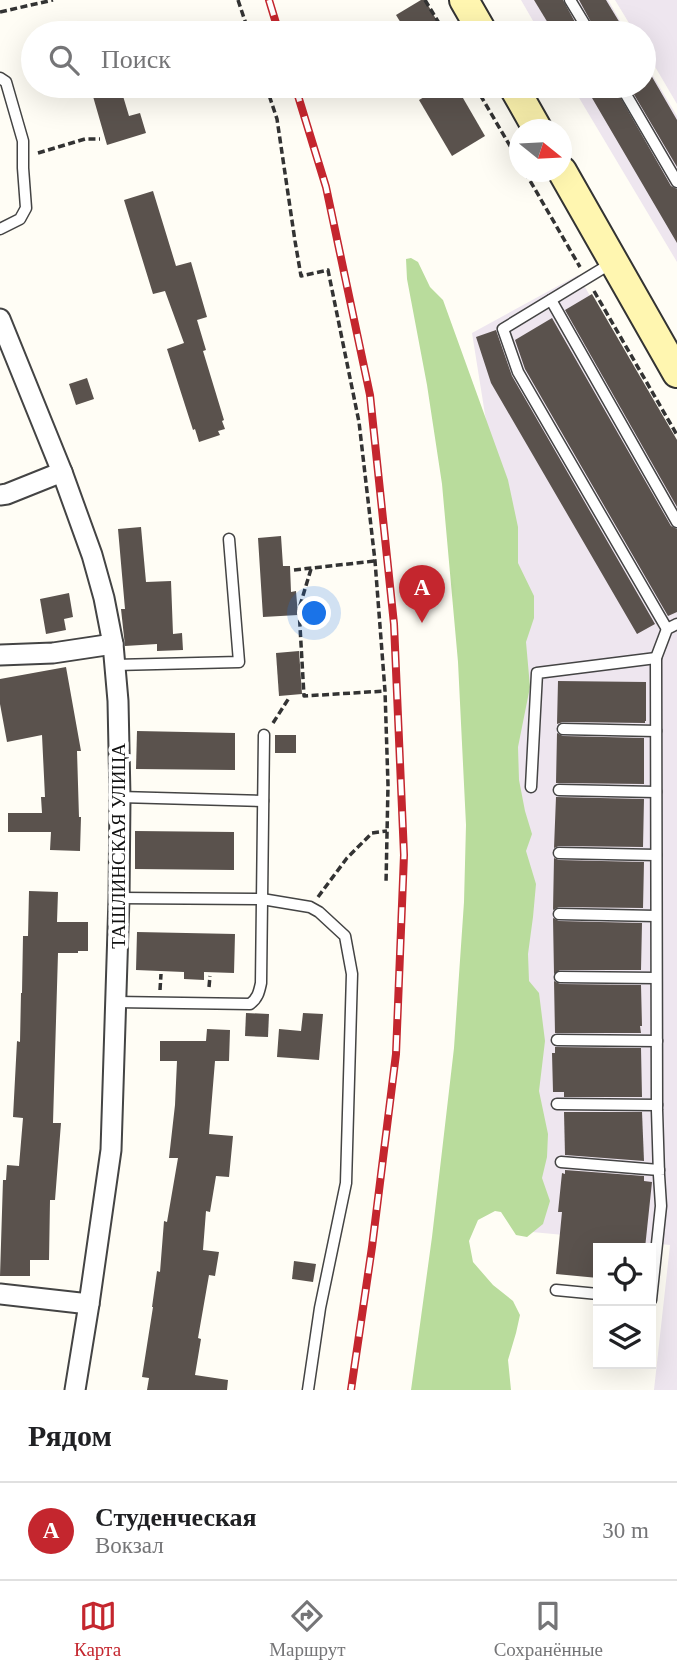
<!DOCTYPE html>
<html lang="ru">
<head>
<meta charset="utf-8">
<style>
  body { margin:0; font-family:"Times New Roman",serif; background:#f6f6f6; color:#202124 }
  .controls { position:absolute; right:21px; bottom:21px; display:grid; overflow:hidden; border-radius:0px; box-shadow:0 7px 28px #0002 }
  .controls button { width:63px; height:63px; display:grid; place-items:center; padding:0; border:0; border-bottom:2px solid #e0e0e0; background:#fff; color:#202124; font:35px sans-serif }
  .compass { position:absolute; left:509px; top:119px; width:63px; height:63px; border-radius:50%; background:#fff; box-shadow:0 7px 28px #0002; rotate:108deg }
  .you { position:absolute; left:315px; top:614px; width:24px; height:24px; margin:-18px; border:5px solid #fff; border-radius:50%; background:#1a73e8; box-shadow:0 0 0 10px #1a73e833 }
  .badge { display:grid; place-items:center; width:46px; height:46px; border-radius:50%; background:#c4262e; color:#fff; font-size:23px; font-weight:700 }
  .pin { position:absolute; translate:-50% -58px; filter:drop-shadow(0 2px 4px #0008) }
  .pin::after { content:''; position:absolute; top:37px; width:24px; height:21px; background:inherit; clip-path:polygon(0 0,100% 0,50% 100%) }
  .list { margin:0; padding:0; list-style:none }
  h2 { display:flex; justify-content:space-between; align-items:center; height:91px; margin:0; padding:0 28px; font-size:30px }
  h2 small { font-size:23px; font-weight:400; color:#757577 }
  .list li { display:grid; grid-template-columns:46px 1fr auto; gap:21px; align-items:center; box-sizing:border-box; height:98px; padding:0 28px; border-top:2px solid #e0e0e0 }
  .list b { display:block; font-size:26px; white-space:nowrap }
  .list p { margin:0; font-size:23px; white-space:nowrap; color:#757577 }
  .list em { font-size:23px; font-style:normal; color:#757577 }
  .icon { flex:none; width:38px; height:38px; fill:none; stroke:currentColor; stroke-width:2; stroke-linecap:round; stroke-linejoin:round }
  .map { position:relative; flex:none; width:677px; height:1390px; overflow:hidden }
  .search { position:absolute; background:#fff; box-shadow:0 7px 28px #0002; left:21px; right:21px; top:21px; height:77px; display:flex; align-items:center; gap:18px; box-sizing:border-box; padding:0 24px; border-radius:38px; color:#757577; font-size:26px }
  .sheet { height:189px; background:#fff }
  nav { display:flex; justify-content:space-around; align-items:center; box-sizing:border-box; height:98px; border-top:2px solid #e0e0e0; background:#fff; font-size:19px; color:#757577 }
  nav a { display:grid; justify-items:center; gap:4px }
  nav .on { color:#c4262e }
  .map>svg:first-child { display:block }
  .industrial { fill:#eee6ef }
  .forest { fill:#b9dc9c }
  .building { fill:#5a524d }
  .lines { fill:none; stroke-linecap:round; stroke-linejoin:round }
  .lane-casing { stroke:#444; stroke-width:13 }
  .street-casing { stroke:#444; stroke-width:23 }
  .secondary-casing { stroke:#333; stroke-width:32 }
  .path { stroke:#333; stroke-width:3.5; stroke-dasharray:7 3.5; stroke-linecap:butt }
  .lane { stroke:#fff; stroke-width:10 }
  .street { stroke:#fff; stroke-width:19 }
  .secondary { stroke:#fff6b0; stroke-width:28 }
  .rail-casing { stroke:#c4262e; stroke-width:8 }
  .rail { stroke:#fff; stroke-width:5; stroke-dasharray:16; stroke-linecap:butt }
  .labels { text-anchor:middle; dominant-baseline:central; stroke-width:7; stroke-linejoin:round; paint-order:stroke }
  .street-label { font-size:19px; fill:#111; stroke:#fff }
</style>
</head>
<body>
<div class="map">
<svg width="677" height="1390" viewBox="0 0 677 1390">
  <rect width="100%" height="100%" fill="#fffdf5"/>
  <!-- industrial -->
  <g class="industrial">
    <path d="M521,0H608L627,33H540Z"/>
    <path d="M615,0H677V104L644,48V33H635Z"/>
    <path d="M644,61L677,116V262L572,86H644Z"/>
    <path d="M578,275L677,446V1390H654L670,1245L532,1232L502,521L472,333Z"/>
  </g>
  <!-- forest -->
  <path class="forest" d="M411,258L418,262L430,287L443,300L508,480L518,527V563L534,596V618L526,642L530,687L518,747L519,780L525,811L532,834L526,851L536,884L533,917L528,954L529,981L539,993L545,1041L539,1091L548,1134L547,1157L542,1178L550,1201L543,1224L527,1237L516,1235L501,1212L495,1211L478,1220L469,1241L473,1262L493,1285L513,1301L520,1315L516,1333L508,1360L511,1390H411L432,1237L454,1048L464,902L466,825L458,662L442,484L427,385L407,279L406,259Z"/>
  <!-- building -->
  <g class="building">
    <path d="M421,0H425L444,33H407L396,15Z"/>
    <path d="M534,0H563L581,33H554Z"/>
    <path d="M579,0H606L626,33H597Z"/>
    <path d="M644,63L677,120V167L629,86H644Z"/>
    <path d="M90,86H120L129,116L140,113L146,133L107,145Z"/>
    <path d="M443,86H456L485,136L452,156L419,100Z"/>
    <path d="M585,86H614L671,186L677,189V243Z"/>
    <path d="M153,191L176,266L191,262L207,317L197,320L206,350L203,351L224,420L222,421L225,429L218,431L220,435L199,442L195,429L193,430L167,349L184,343L165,291L153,294L124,200Z"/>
    <path d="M592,294L677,440V507L565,310Z"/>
    <path d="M552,318L671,526L677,529V612L668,616L525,369L515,340Z"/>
    <path d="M496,330L512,376L655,624L637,634L491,383L476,337Z"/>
    <path d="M87,378L94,399L76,405L69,384Z"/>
    <path d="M141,527L146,582L171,581L173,634L182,633L183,650L157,651V644L125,646L121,609H125L118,529Z"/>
    <path d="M281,536L283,566H290L291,592L296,591L298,615L263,617L258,538Z"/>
    <path d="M69,593L73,617L64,619L66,630L46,634L40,599Z"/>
    <path d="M299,651L302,694L279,696L276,653Z"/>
    <path d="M66,667L81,751H77L79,817H81L80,851L50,850L51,832H8V813H42L41,797H45L42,735L7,742L0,704V679Z"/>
    <path d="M558,681L646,682V721H645V723L563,722L557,724Z"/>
    <path d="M137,731L235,733V770L136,769Z"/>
    <path d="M557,733L563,736L644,738V784L556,783Z"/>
    <rect x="275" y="735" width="21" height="18"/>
    <path d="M556,797L644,799L643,847L559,846L554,848Z"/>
    <path d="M135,831L234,832V870L135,869Z"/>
    <path d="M554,858L559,860L644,862L643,908L559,907L553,910Z"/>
    <path d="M29,891L58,892L57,922H88V951H78V953H58L53,1123H61L55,1200H50L49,1260H30V1276H0L3,1180H6L7,1165L19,1166L23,1118L13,1117L17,1041L20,1042L21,993H22L23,936H28Z"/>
    <path d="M553,918L559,921L642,923L641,970H560L554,974Z"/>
    <path d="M137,932L235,934L234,973L204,972V980L184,979V972L136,970Z"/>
    <path d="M554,981L560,984L641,985L642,1026H640L641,1033H555Z"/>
    <path d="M246,1013L269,1014L268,1037L245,1036Z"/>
    <path d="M303,1013L323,1014L319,1060L277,1057L279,1029L301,1031Z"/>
    <path d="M207,1029L230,1030L229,1061H215L209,1134L233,1136L229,1177L216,1176L210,1212L206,1211L203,1250L219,1252L215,1276L209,1275L198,1338L201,1339L195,1375L228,1380L227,1390H147L149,1378L142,1377L153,1307H152L157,1271L160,1272L164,1221L167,1222L178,1158H169L175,1105L177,1061H160V1041H206Z"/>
    <path d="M555,1047L641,1048L642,1097H564V1092H553L552,1053H555Z"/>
    <path d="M564,1112H642L644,1161L565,1155Z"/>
    <path d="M565,1170L644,1176V1181L652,1182L645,1248H598V1278L556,1274L562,1212H558L562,1173L565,1174Z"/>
    <path d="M294,1261L316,1264L313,1282L292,1279Z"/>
  </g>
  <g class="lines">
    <defs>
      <g id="lane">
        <path d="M570,0L590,33"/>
        <path d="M0,78L6,82L23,141V168L26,208L20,219L0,229"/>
        <path d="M621,86L677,182"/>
        <path d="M610,264L503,329L518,372L667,629"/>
        <path d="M551,300L677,522"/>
        <path d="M115,665L239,662L229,539"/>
        <path d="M563,729L656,731"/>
        <path d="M531,787L537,673L656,658"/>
        <path d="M559,790L656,792"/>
        <path d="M120,797L263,801"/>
        <path d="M559,853L656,855"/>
        <path d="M119,898L262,899L310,907L319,912L345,936L352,974L346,1183L320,1308L308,1390"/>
        <path d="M559,914L656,916"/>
        <path d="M560,977L656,978"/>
        <path d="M116,1002L250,1004C258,998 259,992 261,983L264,735"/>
        <path d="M557,1040L657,1041"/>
        <path d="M557,1104L657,1105"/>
        <path d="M561,1162L659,1170"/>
        <path d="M556,1290L598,1294"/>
        <path d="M651,1300L661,1206L659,1175L657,1110L656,658L667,629L677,624"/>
      </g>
      <g id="street">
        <path d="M0,319L62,472L92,555L104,598L113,644L118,701L120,797L119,898L111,1150L89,1304L75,1390"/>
        <path d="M0,495L7,494L62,472"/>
        <path d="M0,655L53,653L113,644"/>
        <path d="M0,1294L89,1304"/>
      </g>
      <g id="secondary">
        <path d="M464,0L483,33"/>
        <path d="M513,86L538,130"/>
        <path d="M562,171L677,373"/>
      </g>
    </defs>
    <!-- lane casing -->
    <use href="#lane" class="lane-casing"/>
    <!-- street casing -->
    <use href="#street" class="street-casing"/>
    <!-- secondary casing -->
    <use href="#secondary" class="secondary-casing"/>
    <!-- path -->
    <g class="path">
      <path d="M238,0L249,33"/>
      <path d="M425,0L445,33"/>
      <path d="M0,12L53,0"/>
      <path d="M266,86L277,119L295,241L301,276L328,270L359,422L375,561L385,691L388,785L386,884"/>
      <path d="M475,86L520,163"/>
      <path d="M38,153L85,139H100"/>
      <path d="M525,172L580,267"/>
      <path d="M594,291L677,435"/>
      <path d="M311,569L299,609L304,696L385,691"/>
      <path d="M294,570L375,561"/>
      <path d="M273,723L289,698"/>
      <path d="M318,897L347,858L372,833L387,831"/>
      <path d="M209,987L210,976"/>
      <path d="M160,990L161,974"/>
    </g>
    <!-- lane -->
    <use href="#lane" class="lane"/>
    <!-- street -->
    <use href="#street" class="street"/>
    <!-- secondary -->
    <use href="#secondary" class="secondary"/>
    <defs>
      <g id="rail">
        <path d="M269,0L279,33"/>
        <path d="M295,86L326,187L370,395L394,624L404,855L396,1054L372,1247L351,1390"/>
      </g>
    </defs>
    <!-- rail casing -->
    <use href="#rail" class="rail-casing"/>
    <!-- rail -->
    <use href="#rail" class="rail"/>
  </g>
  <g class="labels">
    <!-- street labels -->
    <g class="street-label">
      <text transform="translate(118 846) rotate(-90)">ТАШЛИНСКАЯ УЛИЦА</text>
    </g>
  </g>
</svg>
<div class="controls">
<button><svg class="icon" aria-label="locate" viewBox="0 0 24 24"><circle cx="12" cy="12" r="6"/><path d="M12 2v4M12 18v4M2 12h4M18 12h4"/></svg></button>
<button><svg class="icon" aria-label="layers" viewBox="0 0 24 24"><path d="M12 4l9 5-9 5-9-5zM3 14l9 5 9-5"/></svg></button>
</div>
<svg class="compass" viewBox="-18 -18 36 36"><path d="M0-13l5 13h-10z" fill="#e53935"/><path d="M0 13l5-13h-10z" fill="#757577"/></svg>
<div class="you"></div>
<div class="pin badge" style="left:422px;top:623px">A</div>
<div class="search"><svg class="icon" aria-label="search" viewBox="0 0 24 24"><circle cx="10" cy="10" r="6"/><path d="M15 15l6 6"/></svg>Поиск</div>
</div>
<section class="sheet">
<h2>Рядом<small></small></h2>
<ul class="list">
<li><span class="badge">A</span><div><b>Студенческая</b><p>Вокзал</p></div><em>30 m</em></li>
</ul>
</section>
<nav>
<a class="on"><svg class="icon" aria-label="map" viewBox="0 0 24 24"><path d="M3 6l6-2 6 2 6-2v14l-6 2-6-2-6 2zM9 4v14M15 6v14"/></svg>Карта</a>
<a><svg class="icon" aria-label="directions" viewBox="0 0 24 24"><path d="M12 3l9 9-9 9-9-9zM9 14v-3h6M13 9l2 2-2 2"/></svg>Маршрут</a>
<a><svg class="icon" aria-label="saved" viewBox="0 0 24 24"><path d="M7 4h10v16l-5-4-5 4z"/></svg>Сохранённые</a>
</nav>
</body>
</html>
